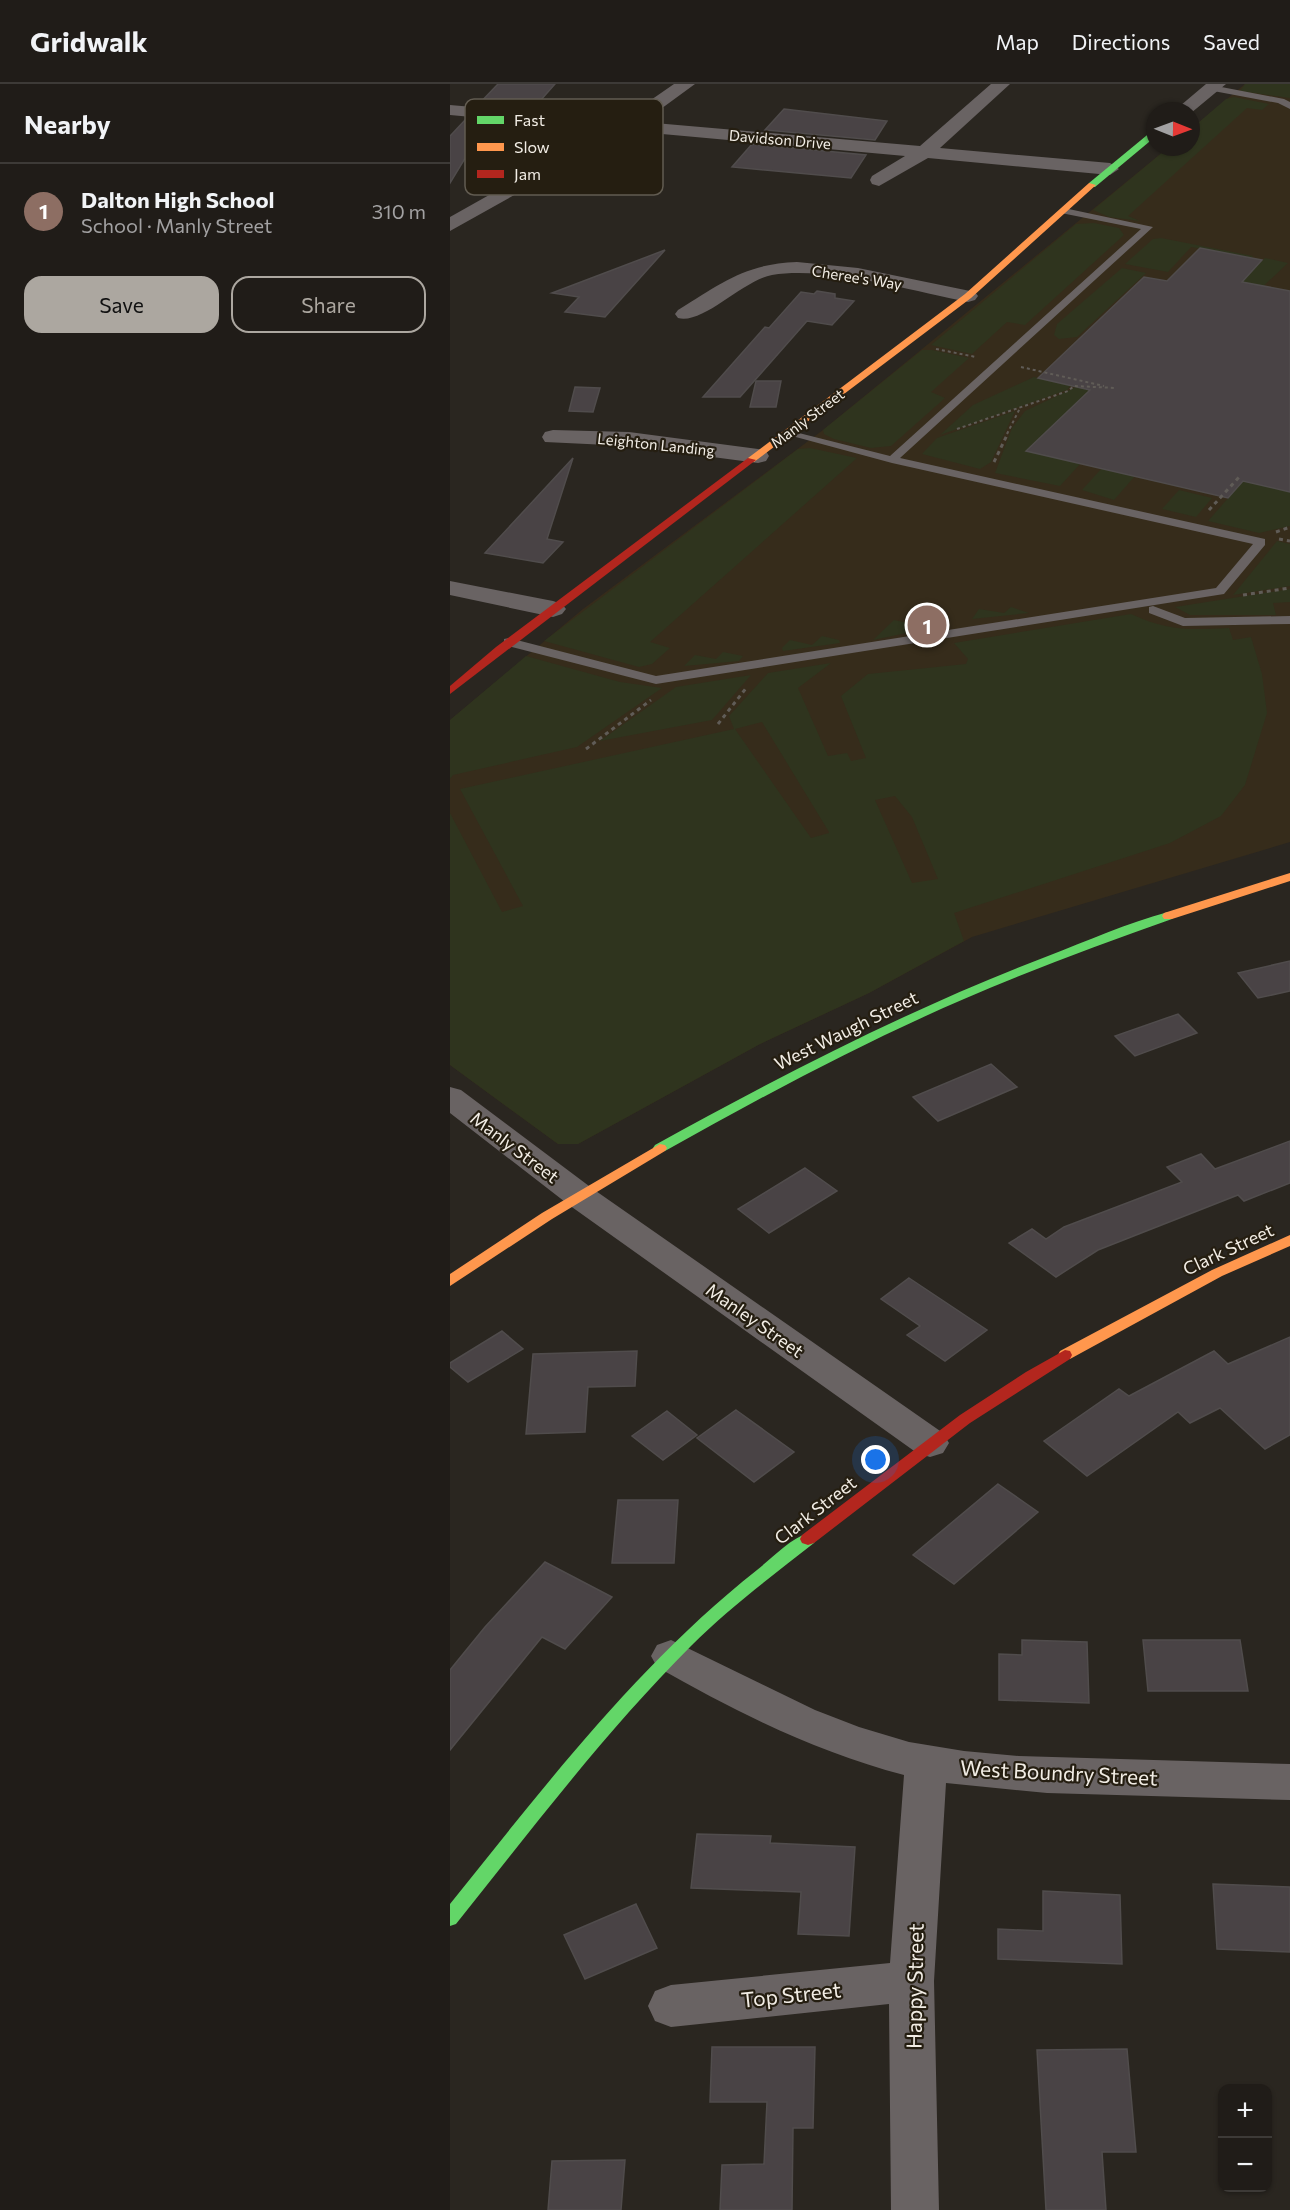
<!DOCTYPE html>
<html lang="en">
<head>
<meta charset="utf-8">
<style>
  body { margin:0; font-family:Commissioner,sans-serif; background:#282521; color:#f1f3f6 }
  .controls { position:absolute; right:18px; bottom:18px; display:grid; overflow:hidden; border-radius:12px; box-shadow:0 2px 4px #0004 }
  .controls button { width:54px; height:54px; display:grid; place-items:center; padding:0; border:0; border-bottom:2px solid #3d3a37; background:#201c18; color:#f1f3f6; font:30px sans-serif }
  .compass { position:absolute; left:696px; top:18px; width:54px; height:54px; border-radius:50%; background:#201c18; box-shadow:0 2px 4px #0004; rotate:91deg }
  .you { position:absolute; left:426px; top:1376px; width:21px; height:21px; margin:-15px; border:4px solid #fff; border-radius:50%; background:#1a73e8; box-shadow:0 0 0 9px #1a73e833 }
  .badge { display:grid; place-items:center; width:39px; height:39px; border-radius:50%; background:#aca7a0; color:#fff; font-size:20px; font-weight:700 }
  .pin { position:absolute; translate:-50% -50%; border:3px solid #fff; box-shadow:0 2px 6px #0006 }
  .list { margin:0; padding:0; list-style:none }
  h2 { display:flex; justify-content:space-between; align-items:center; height:78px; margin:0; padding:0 24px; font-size:26px }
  h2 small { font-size:20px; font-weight:400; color:#a2a1a2 }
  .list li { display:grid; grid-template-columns:39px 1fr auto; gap:18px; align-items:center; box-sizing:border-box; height:96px; padding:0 24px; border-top:2px solid #3d3a37 }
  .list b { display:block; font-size:22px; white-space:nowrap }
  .list p { margin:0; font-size:20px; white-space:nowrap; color:#a2a1a2 }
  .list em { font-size:20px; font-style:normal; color:#a2a1a2 }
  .actions { display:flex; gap:12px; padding:18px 24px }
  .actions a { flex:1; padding:14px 0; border:2px solid #aca7a0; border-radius:18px; text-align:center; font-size:21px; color:#aca7a0 }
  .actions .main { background:#aca7a0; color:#111 }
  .map { position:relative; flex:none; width:840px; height:2126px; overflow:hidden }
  header { display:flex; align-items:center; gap:36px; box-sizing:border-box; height:84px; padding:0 30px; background:#201c18; border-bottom:2px solid #3d3a37 }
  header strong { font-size:28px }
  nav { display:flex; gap:33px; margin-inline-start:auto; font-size:21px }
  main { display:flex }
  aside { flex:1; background:#201c18 }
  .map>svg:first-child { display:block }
  .built { fill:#362c1b }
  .green { fill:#2f341e; fill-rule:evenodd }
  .building { fill:#494345; stroke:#504c4c; stroke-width:1.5 }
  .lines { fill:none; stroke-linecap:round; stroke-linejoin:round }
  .path-far1 { stroke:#605c57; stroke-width:2; stroke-dasharray:3 3; stroke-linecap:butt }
  .path { stroke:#605c57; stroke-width:3; stroke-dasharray:4 4; stroke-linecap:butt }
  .lane { fill:#696363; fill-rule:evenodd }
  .street { fill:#696363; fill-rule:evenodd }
  .fast { fill:#63d668; fill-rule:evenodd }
  .slow { fill:#ff974d; fill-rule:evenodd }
  .jam { fill:#b3261e; fill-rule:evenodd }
  .labels { text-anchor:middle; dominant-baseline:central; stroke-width:4.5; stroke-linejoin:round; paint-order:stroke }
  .far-street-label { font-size:15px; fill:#f2ede5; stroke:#251e11 }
  .street-label { font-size:18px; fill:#f2ede5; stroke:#251e11 }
  .near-street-label { font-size:21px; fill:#f2ede5; stroke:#251e11 }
  .key { fill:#251e11; stroke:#625c51; stroke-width:1.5 }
  .key-label { font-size:16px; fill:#f2ede5 }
</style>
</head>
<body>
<header>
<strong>Gridwalk</strong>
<nav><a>Map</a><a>Directions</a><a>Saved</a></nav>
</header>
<main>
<aside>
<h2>Nearby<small></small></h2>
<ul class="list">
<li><span class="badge" style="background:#8d6e63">1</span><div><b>Dalton High School</b><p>School · Manly Street</p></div><em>310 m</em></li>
</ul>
<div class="actions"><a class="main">Save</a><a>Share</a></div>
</aside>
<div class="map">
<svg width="840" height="2126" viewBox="0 0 840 2126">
  <rect width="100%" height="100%" fill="#2a2620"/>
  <!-- built -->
  <path class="built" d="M795,0H840V758L522,853L419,909L310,960L128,1060H108L0,981V636L133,525L373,346L719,63H741V45Z"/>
  <!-- green -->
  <g class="green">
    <path d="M795,0H840V14L790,7Z"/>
    <path d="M784,13L819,20L812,26L797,24L678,132L690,137L659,133L643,126L719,63H741V45L776,15Z"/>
    <path d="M644,139L669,144L674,151L575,241L557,238L522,270L481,261L626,140Z"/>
    <path d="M711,154L803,172L801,174L741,163L718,188L675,180L703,155Z"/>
    <path d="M815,174L838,179L805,210L782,206Z"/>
    <path d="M672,184L696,189L627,253L609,255L604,251L607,240Z"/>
    <path d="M472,266H482L519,274L481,308L495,314L441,362L421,364L384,355L374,350L373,346Z"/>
    <path d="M584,293L621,301L617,306L490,351L523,321Z"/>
    <path d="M626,303L660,310L656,315L635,311L577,366L631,379L610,402L545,389L562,344L575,327Z"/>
    <path d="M565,327L541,378L530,385L472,370L487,354Z"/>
    <path d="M360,364L407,374L200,558L220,564L202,580L189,583L94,557L348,365Z"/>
    <path d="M652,384L685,392L664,416L632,406Z"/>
    <path d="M793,397L840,408V442L809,449L758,437Z"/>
    <path d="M729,406L762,414L746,433L712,425Z"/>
    <path d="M827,457L840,460V502L783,511Z"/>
    <path d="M840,505V518L823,519L826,531H740L725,523Z"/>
    <path d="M561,523L579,529L522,535L529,525L554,529Z"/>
    <path d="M681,530C717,547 740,546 779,544L783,556L801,553L812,590L817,629L795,701L771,732L720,759L504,829L514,857L419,909L310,960L128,1060H108L0,981V729L52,828L73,822L10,705L284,645L279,632L318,589L381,579L348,604L378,672L397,669L401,677L416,674L391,612L418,590L516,580L518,575L504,559ZM312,638L379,748V749L361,754L285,645ZM445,712L462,733L488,795L462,799L425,716Z"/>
    <path d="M444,536L463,540L467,537L485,543L423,556Z"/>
    <path d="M372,552L389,556L390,559L333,567L332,564L340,556L362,561Z"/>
    <path d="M273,568L293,572L289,577L234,582L245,571L266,575Z"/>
    <path d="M76,572L170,598L212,604L127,663L3,691L0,695V636Z"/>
    <path d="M301,591L262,636L150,657L226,603Z"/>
  </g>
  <!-- building -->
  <g class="building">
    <path d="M48,0H105L82,26L28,21Z"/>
    <path d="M334,25L437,37L425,56L315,46Z"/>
    <path d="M16,35L70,40L67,43L103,51L60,75L20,66L0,99V52Z"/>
    <path d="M302,60L416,71L401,94L282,83Z"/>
    <path d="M750,164L812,176L792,198L840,207V408L793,397L778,414L576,367L640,306L588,294L694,193L717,197Z"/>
    <path d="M215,166L155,233L115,228L129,213L102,209Z"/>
    <path d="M367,207L385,210V214L404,217L382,241L357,237L290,313H253L315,243L319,244L351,208L364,210Z"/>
    <path d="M306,297H331L326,323H300Z"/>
    <path d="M125,303L150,304L143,328L119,327Z"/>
    <path d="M123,374L97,455L113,458L93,479L35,469Z"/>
    <path d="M840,877V907L808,914L788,889Z"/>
    <path d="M728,930L747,949L685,972L665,952Z"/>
    <path d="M541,980L567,1003L488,1037L463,1013Z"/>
    <path d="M840,1057V1099L794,1117L788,1111L648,1166L606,1193L559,1159L582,1145L596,1155L614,1143L732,1098L717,1083L751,1070L765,1085Z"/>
    <path d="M355,1084L387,1107L319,1149L288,1125Z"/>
    <path d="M459,1194L537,1246L495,1277L457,1251L470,1242L431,1215Z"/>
    <path d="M52,1247L73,1265L18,1298L0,1283V1279Z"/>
    <path d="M840,1253V1351L815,1365L770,1324L740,1339L728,1328L637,1392L594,1357L669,1305L679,1312L764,1267L778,1280Z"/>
    <path d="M187,1267L185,1302L138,1303L135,1348L76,1350L83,1270Z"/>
    <path d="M286,1326L344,1368L304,1398L247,1354Z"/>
    <path d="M217,1327L247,1351L213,1376L182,1352Z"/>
    <path d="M548,1400L588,1428L504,1500L463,1471Z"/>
    <path d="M168,1416H228L224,1479H162Z"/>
    <path d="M95,1478L162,1513L115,1565L92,1553L0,1666V1586L35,1543Z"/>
    <path d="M572,1556L637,1558L639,1619L549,1616V1570L572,1571Z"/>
    <path d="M693,1556H790L798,1607H698Z"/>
    <path d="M247,1750L321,1752L320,1759L405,1763L399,1852L348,1850L351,1808L241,1804Z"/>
    <path d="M763,1800L840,1803V1868L767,1865Z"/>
    <path d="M593,1807L670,1811L672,1880L548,1875V1845L593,1847Z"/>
    <path d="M186,1820L207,1864L135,1895L114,1851Z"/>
    <path d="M262,1963H365L363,2044H343L342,2126H270L272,2081L314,2080L317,2018H260Z"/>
    <path d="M677,1965L686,2068H652L656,2126H596L587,1966Z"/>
    <path d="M175,2076L171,2126H98L102,2077Z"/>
  </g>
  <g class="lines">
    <!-- path-far1 -->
    <g class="path-far1">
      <path d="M486,265L526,273"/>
      <path d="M571,283L654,302"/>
      <path d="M507,345L618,307L624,302L666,304"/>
      <path d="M557,350L570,324"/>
    </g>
    <!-- path -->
    <g class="path">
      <path d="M544,378L558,349"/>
      <path d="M759,426L791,391"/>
      <path d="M826,448L840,443"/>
      <path d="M829,455L840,457"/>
      <path d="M793,511L840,504"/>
      <path d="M268,640L297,603"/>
      <path d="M136,665L201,616"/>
    </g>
    <!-- lane -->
    <g class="lane">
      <path d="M761,1L834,15L840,18V25L828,19L758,6V2Z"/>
      <path d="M614,124L703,143L450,374L815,455V461L774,510L206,600L54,561V555L59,554L206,592L766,504L803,460L442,379L331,349L337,346L440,372L691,145L611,129V125Z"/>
      <path d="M703,522L735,534L840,532V540L733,542L699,529V523Z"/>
    </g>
    <!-- street -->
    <g class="street">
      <path d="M224,0H245L193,38L470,62L541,0H560L490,64L660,79L669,85L660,91L478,74L429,102L422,100L420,96L422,92L455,72L179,47L0,147V133L156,45L0,31V21L172,36Z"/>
      <path d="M756,0H776L741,29V27H724Z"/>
      <path d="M347,178L408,184L525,208L528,212L525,216L518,218C461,207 379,182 322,191C293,196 253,241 228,234L225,230L228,226C272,199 294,180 347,178Z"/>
      <path d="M103,346L179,348L308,365L316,367L319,372L316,377L308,379L179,362L95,358L92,353L95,348Z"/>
      <path d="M0,497L103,517L112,520L116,525L112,530L103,533L0,511Z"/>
      <path d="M0,1003L11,1006L143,1105L493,1349L499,1359L493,1369L480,1373L467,1369L119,1121L0,1029Z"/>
      <path d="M221,1556L365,1626L409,1643L459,1658L514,1667L569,1672L840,1680V1716L597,1709L496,1699L484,1897L489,2126H441L439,1920L221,1943L205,1937L198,1922L205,1907L221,1901L440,1879L454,1691C366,1668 286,1628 207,1583L201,1572L207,1561Z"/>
    </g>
    <!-- fast -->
    <g class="fast">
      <path d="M702,47H705V53L645,103H639V99Z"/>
      <path d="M718,828L722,829L724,832L722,835C652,860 583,885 514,915C412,959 313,1012 215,1067H205L203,1064L205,1061C333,990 462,924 598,872C637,857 677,839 718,828Z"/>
      <path d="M358,1449L364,1451L366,1455L364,1459C322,1492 279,1524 241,1562C156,1647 82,1745 6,1840L0,1842V1820C94,1703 188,1580 307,1486C322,1474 340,1455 358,1449Z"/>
    </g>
    <!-- slow -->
    <g class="slow">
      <path d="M639,99L646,101L521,214L304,378H298V374L515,210Z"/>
      <path d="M840,789V797L722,835H714L712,832L714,829Z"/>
      <path d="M210,1060L215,1061L217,1064L215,1067L102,1135L0,1202V1190L92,1129Z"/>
      <path d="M840,1151V1162L772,1192L620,1275H610L608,1271L610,1267L762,1186Z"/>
    </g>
    <!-- jam -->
    <g class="jam">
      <path d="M298,374L306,376L0,610V602L46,563Z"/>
      <path d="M615,1266L620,1267L622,1271L620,1275L520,1339L364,1459L358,1461L352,1459L350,1455L352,1451L510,1331L576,1288Z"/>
    </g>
  </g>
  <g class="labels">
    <!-- far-street labels -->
    <g class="far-street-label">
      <text transform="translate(330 55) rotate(5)">Davidson Drive</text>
      <text transform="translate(407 193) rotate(9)">Cheree's Way</text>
      <text transform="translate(357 334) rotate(-37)">Manly Street</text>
      <text transform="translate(206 360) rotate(6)">Leighton Landing</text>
    </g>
    <!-- street labels -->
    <g class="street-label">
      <text transform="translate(396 946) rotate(-26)">West Waugh Street</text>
      <text transform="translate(65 1063) rotate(37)">Manly Street</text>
      <text transform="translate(778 1165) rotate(-25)">Clark Street</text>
      <text transform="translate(305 1236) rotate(35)">Manley Street</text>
      <text transform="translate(365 1426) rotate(-38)">Clark Street</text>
    </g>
    <!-- near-street labels -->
    <g class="near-street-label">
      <text transform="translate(609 1688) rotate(3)">West Boundry Street</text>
      <text transform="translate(464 1902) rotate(-89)">Happy Street</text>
      <text transform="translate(341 1910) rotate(-6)">Top Street</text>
    </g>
  </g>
  <!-- legend -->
  <rect x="15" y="15" width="198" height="96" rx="9" class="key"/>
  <rect x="27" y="32" width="27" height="8" fill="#63d668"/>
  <rect x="27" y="59" width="27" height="8" fill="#ff974d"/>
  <rect x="27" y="86" width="27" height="8" fill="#b3261e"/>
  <g class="key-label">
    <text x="64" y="42">Fast</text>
    <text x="64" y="69">Slow</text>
    <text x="64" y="96">Jam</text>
  </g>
</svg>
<div class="controls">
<button>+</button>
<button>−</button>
</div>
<svg class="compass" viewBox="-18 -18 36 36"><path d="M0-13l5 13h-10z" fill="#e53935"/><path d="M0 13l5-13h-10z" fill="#a2a1a2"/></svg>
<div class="you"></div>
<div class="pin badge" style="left:477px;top:541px;background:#8d6e63">1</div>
</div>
</main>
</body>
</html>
